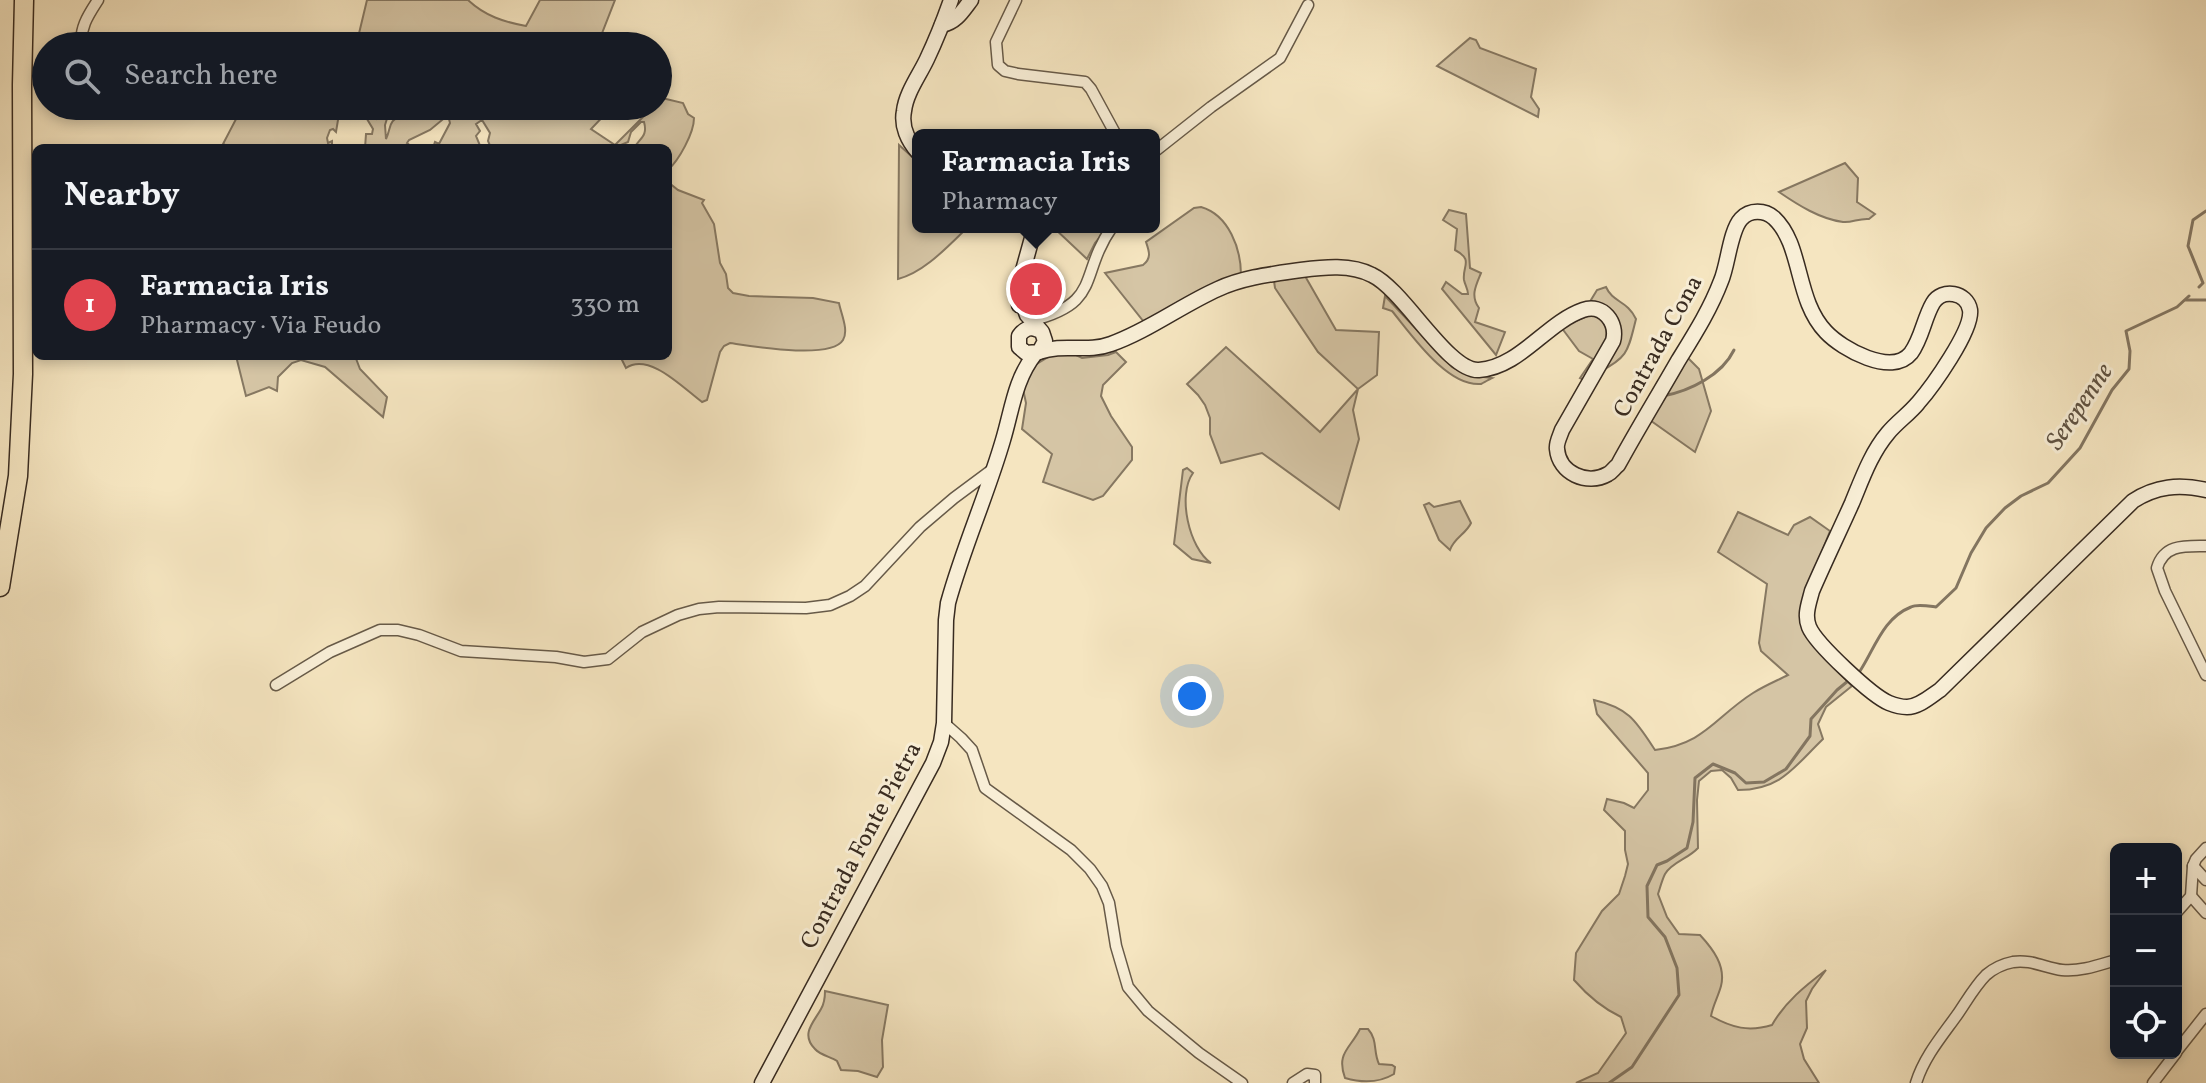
<!DOCTYPE html>
<html lang="en">
<head>
<meta charset="utf-8">
<style>
  body { margin:0; font-family:Vollkorn,serif; background:#20242c; color:#f1f3f6 }
  .controls { position:absolute; right:24px; bottom:24px; display:grid; overflow:hidden; border-radius:12px; box-shadow:0 4px 12px #0003 }
  .controls button { width:72px; height:72px; display:grid; place-items:center; padding:0; border:0; border-bottom:2px solid #363941; background:#171b24; color:#f1f3f6; font:40px sans-serif }
  .you { position:absolute; left:1192px; top:696px; width:28px; height:28px; margin:-20px; border:6px solid #fff; border-radius:50%; background:#1a73e8; box-shadow:0 0 0 12px #1a73e833 }
  .badge { display:grid; place-items:center; width:52px; height:52px; border-radius:50%; background:#0b8043; color:#fff; font-size:26px; font-weight:700 }
  .pin { position:absolute; translate:-50% -50%; border:4px solid #fff; box-shadow:0 2px 8px #0006 }
  .popup { position:absolute; left:912px; top:129px; width:248px; height:104px; box-sizing:border-box; display:grid; place-content:center; border-radius:12px; background:#171b24; filter:drop-shadow(0 2px 6px #0005); font-size:26px; white-space:nowrap; color:#9ea1a6 }
  .popup b { font-size:30px; color:#f1f3f6 }
  .popup::after { content:''; position:absolute; left:50%; top:100%; margin-left:-16px; border:16px solid transparent; border-top-color:#171b24 }
  .list { margin:0; padding:0; list-style:none }
  h2 { display:flex; justify-content:space-between; align-items:center; height:104px; margin:0; padding:0 32px; font-size:34px }
  h2 small { font-size:26px; font-weight:400; color:#9ea1a6 }
  .list li { display:grid; grid-template-columns:52px 1fr auto; gap:24px; align-items:center; box-sizing:border-box; height:112px; padding:0 32px; border-top:2px solid #363941 }
  .list b { display:block; font-size:30px; white-space:nowrap }
  .list p { margin:0; font-size:26px; white-space:nowrap; color:#9ea1a6 }
  .list em { font-size:26px; font-style:normal; color:#9ea1a6 }
  .icon { flex:none; width:44px; height:44px; fill:none; stroke:currentColor; stroke-width:2; stroke-linecap:round; stroke-linejoin:round }
  .map { position:relative; flex:none; width:2206px; height:1083px; overflow:hidden }
  .search { position:absolute; background:#171b24; box-shadow:0 4px 12px #0003; left:32px; top:32px; width:640px; height:88px; display:flex; align-items:center; gap:20px; box-sizing:border-box; padding:0 28px; border-radius:44px; color:#9ea1a6; font-size:30px }
  .panel { position:absolute; background:#171b24; box-shadow:0 4px 12px #0003; left:32px; top:144px; width:640px; height:216px; border-radius:12px }
  .map>svg:first-child { display:block }
  .green { fill:#d5c5a5; stroke:#867862; stroke-width:2 }
  .lines { fill:none; stroke-linecap:round; stroke-linejoin:round }
  .stream { stroke:#837560; stroke-width:3 }
  .street-casing { stroke:#675a48; stroke-width:13 }
  .secondary-casing { stroke:#382b20; stroke-width:17 }
  .highway-casing { stroke:#382b20; stroke-width:21 }
  .street { stroke:#f8eed6; stroke-width:10 }
  .secondary { stroke:#f8eed6; stroke-width:14 }
  .highway { stroke:#f5e5c0; stroke-width:18 }
  .labels { text-anchor:middle; dominant-baseline:central; stroke-width:6; stroke-linejoin:round; paint-order:stroke }
  .street-label { font-size:24px; fill:#382b20; stroke:#f8eed6 }
  .water-label { font-size:26px; font-style:italic; fill:#5e5040; stroke:#f8eed6 }
</style>
</head>
<body>
<div class="map">
<svg width="2206" height="1083" viewBox="0 0 2206 1083">
  <rect width="100%" height="100%" fill="#f5e5c0"/>
  <filter id="stains"><feTurbulence type="fractalNoise" baseFrequency=".0025" numOctaves="4"/><feColorMatrix values="0 0 0 0 .2 0 0 0 0 .09 0 0 0 0 .02 0 0 0 .5 -.17"/></filter>
  <radialGradient id="worn" r=".72"><stop offset=".6" stop-color="#630" stop-opacity="0"/><stop offset="1" stop-color="#630" stop-opacity=".3"/></radialGradient>
  <!-- green -->
  <g class="green">
    <path d="M367,0H468C485,16 504,22 526,26L540,0H615L597,46H356Z"/>
    <path d="M1470,38L1476,40L1480,48L1536,69L1531,97L1539,109L1538,117L1437,66Z"/>
    <path d="M662,98L683,103L688,114L694,118C694,133 679,160 668,170V148H634C640,138 648,136 644,122H641L631,132L628,142L614,148H491L488,141L490,133L482,120L476,124L480,131L476,136L481,148H433L435,142L439,144L440,142L450,123L448,115L430,130L409,140L407,143L413,148H365L366,134H372L373,129L361,109L363,106H371V110L376,118L379,106H391L385,125L386,139C392,126 387,121 403,115L404,109L402,108L390,116L393,106H613L591,129L615,145L654,106H658V102Z"/>
    <path d="M250,106H338L339,114L336,132L333,129L330,130L327,138L328,143L332,141V148H231L223,144L236,119Z"/>
    <path d="M899,145L918,162V227H968C948,246 925,272 898,279Z"/>
    <path d="M1845,163L1858,178L1857,202L1875,214L1869,219C1859,218 1852,223 1843,222C1820,219 1798,205 1779,192Z"/>
    <path d="M668,182L678,190L704,200L702,203L714,224L720,263L726,274L728,288L733,293L749,296L813,298L839,303C841,314 849,330 843,340C831,360 751,346 730,343L724,346L720,352L707,400L702,402C683,388 649,352 626,368L620,356H668Z"/>
    <path d="M1201,207C1229,215 1241,249 1241,275L1144,322L1105,273L1143,265C1152,258 1149,251 1146,242L1194,208Z"/>
    <path d="M1449,210L1466,214L1470,268L1481,273C1476,285 1470,296 1479,308L1475,322L1505,332L1496,355L1442,289L1446,282L1462,294H1468C1468,289 1465,285 1464,280C1462,266 1474,260 1455,250L1457,229L1443,220Z"/>
    <path d="M1053,227H1108L1095,243L1087,259Z"/>
    <path d="M1305,276L1336,330L1379,332L1377,375L1358,389L1353,410L1359,439L1339,509L1262,453L1221,463L1210,434V418L1205,405L1198,395L1187,384L1226,347L1320,432L1358,389L1318,352L1275,288L1274,281Z"/>
    <path d="M1606,287C1613,303 1627,300 1636,319C1628,350 1629,357 1599,372L1619,335L1591,300L1597,290Z"/>
    <path d="M1385,296L1452,367L1468,375L1492,378C1490,379 1483,383 1481,384C1447,387 1411,334 1392,311L1383,308Z"/>
    <path d="M1592,314C1624,326 1595,361 1584,380L1580,378L1593,359L1579,351L1561,327Z"/>
    <path d="M1116,352L1126,362L1103,385L1101,396L1111,416L1132,447V460L1103,496L1093,500L1043,482L1052,454L1022,429L1026,403L1023,389L1028,373L1035,365L1050,356L1072,353L1082,358L1108,355Z"/>
    <path d="M236,356H355L360,369L387,397L383,417L325,367L301,360L292,363L278,377L277,391L269,387L246,396Z"/>
    <path d="M1687,357L1699,369L1711,411L1695,452L1647,418Z"/>
    <path d="M1187,468L1193,473C1177,495 1189,548 1211,563L1192,559L1174,544L1183,470Z"/>
    <path d="M1460,501L1471,523C1466,534 1454,538 1450,550L1439,540L1424,505L1429,503L1434,507Z"/>
    <path d="M1738,512L1788,535L1794,525L1810,517L1830,531L1805,595L1818,651L1852,686L1826,707L1818,724L1823,739C1794,767 1781,790 1738,790L1731,778L1722,770L1711,771L1699,781L1697,800L1698,848C1688,859 1672,862 1665,874C1662,880 1660,888 1658,894L1667,917L1679,934L1700,935C1713,949 1726,966 1721,986C1718,997 1713,1005 1711,1016C1732,1028 1749,1032 1772,1025C1785,1002 1805,986 1826,970L1812,989L1806,1001L1807,1028L1800,1044L1804,1059L1819,1083H1576L1598,1073L1626,1033L1621,1017C1602,1008 1588,996 1574,980L1576,953L1602,911L1619,894L1625,876L1628,864L1625,850V831L1604,810L1607,799L1624,803L1634,808L1648,790V773L1597,714L1594,700C1629,708 1636,721 1655,750C1705,744 1715,717 1753,693C1764,686 1776,681 1788,675L1761,651L1759,643L1767,584L1718,552Z"/>
    <path d="M825,991L888,1005L882,1040L883,1067L877,1077L858,1071L841,1070L837,1061C831,1057 820,1055 815,1049C800,1034 814,1022 821,1009C824,1004 825,997 825,991Z"/>
    <path d="M1360,1029H1368C1378,1040 1373,1052 1379,1064L1392,1065L1395,1067L1394,1074C1379,1083 1362,1083 1345,1078C1336,1053 1350,1049 1360,1029Z"/>
  </g>
  <g class="lines">
    <!-- stream -->
    <g class="stream">
      <path d="M2199,287L2203,283L2188,246L2193,220L2206,211"/>
      <path d="M2186,300H2206"/>
      <path d="M1663,396C1690,391 1722,375 1734,350"/>
      <path d="M1860,671C1875,648 1883,618 1911,607C1917,604 1928,606 1936,607L1956,588L1971,553L1986,528L2005,508L2021,496L2048,483L2080,448L2112,390L2129,369L2130,351L2126,331L2177,307L2189,296"/>
      <path d="M1609,1083L1632,1067L1679,995L1677,968L1665,937L1648,917L1647,886L1657,865L1667,861L1687,848L1693,822L1695,778L1713,764L1735,773L1746,783L1764,782L1786,769L1810,736L1811,719L1837,690L1848,681"/>
    </g>
    <defs>
      <g id="street">
        <path d="M1016,0L996,42L998,65L1005,71L1018,74L1085,82L1091,89L1116,135"/>
        <path d="M82,46C79,28 89,14 98,0"/>
        <path d="M1154,152L1211,107L1280,58L1308,5"/>
        <path d="M1030,321C1103,303 1078,276 1112,227"/>
        <path d="M2206,546C2185,546 2164,544 2157,568L2165,591L2206,675"/>
        <path d="M276,685L330,652L380,630H398L419,635L461,651L556,657L584,662L608,659L642,632L678,615L699,609L719,607L806,608L830,605L850,596L865,586L920,527L954,498L993,469"/>
        <path d="M944,723L961,738L972,750L985,788L1071,850L1090,869L1102,886L1109,903L1116,946L1128,987L1148,1011L1199,1053L1242,1083"/>
        <path d="M2193,866L2206,880"/>
        <path d="M2191,896L2206,913"/>
        <path d="M2176,913L2191,896L2193,866L2196,859L2206,848"/>
        <path d="M2176,1052L2206,1014"/>
        <path d="M1293,1083L1307,1074L1315,1075V1083"/>
        <path d="M1916,1083C1924,1057 1942,1036 1957,1015C1966,1002 1975,986 1986,975C1994,968 2003,964 2013,962C2030,959 2046,968 2062,970C2080,972 2099,965 2116,960"/>
        <path d="M2153,1083L2176,1053"/>
      </g>
      <g id="secondary">
        <path d="M942,25C956,22 962,12 971,0"/>
        <path d="M918,152C908,141 901,126 904,111C906,93 919,76 927,59C936,40 944,20 951,0"/>
        <path d="M1020,296L1027,315L1042,332L1045,341L1039,352L1026,353L1019,347V336C1024,329 1030,326 1038,330"/>
        <path d="M1019,305L1022,274L1035,227"/>
        <path d="M1039,352C1064,343 1087,353 1111,344C1148,331 1182,305 1218,289C1244,277 1273,274 1301,270C1324,267 1351,264 1372,275C1404,290 1448,372 1479,370C1520,367 1546,323 1583,310C1603,303 1618,323 1613,341L1562,430C1560,436 1556,443 1557,449C1559,473 1587,486 1608,474C1612,472 1614,468 1618,465C1637,430 1658,396 1678,361C1694,335 1710,310 1721,281C1728,265 1730,231 1741,219C1750,209 1765,210 1774,218C1803,245 1795,300 1826,332C1842,349 1892,377 1911,353C1922,338 1924,318 1933,303C1942,288 1967,292 1970,310C1973,330 1932,387 1918,403C1909,414 1897,422 1888,433C1871,453 1862,479 1852,503C1839,532 1825,561 1812,591C1809,603 1804,615 1809,627C1816,644 1872,696 1889,703C1894,705 1902,707 1907,707C1919,707 1931,696 1940,690L2133,501C2156,486 2179,484 2206,490"/>
        <path d="M762,1083L933,763L941,742L944,723L946,620L948,603C963,548 987,495 1003,440C1012,410 1015,379 1035,354"/>
      </g>
      <path id="highway" d="M0,587L18,476L23,374L22,85L24,0"/>
    </defs>
    <!-- street casing -->
    <use href="#street" class="street-casing"/>
    <!-- secondary casing -->
    <use href="#secondary" class="secondary-casing"/>
    <!-- highway casing -->
    <use href="#highway" class="highway-casing"/>
    <!-- street -->
    <use href="#street" class="street"/>
    <!-- secondary -->
    <use href="#secondary" class="secondary"/>
    <!-- highway -->
    <use href="#highway" class="highway"/>
  </g>
  <g class="labels">
    <!-- street labels -->
    <g class="street-label">
      <text transform="translate(1659 347) rotate(-61)">Contrada Cona</text>
      <text transform="translate(862 846) rotate(-62)">Contrada Fonte Pietra</text>
    </g>
    <!-- water labels -->
    <g class="water-label">
      <text transform="translate(2080 407) rotate(-56)">Serepenne</text>
    </g>
  </g>
  <rect width="100%" height="100%" filter="url(#stains)"/>
  <rect width="100%" height="100%" fill="url(#worn)"/>
</svg>
<div class="controls">
<button>+</button>
<button>−</button>
<button><svg class="icon" aria-label="locate" viewBox="0 0 24 24"><circle cx="12" cy="12" r="6"/><path d="M12 2v4M12 18v4M2 12h4M18 12h4"/></svg></button>
</div>
<div class="you"></div>
<div class="pin badge" style="left:1036px;top:289px;background:#e0444e">1</div>
<div class="popup"><b>Farmacia Iris</b>Pharmacy</div>
<div class="search"><svg class="icon" aria-label="search" viewBox="0 0 24 24"><circle cx="10" cy="10" r="6"/><path d="M15 15l6 6"/></svg>Search here</div>
<section class="panel">
<h2>Nearby<small></small></h2>
<ul class="list">
<li><span class="badge" style="background:#e0444e">1</span><div><b>Farmacia Iris</b><p>Pharmacy · Via Feudo</p></div><em>330 m</em></li>
</ul>
</section>
</div>
</body>
</html>
